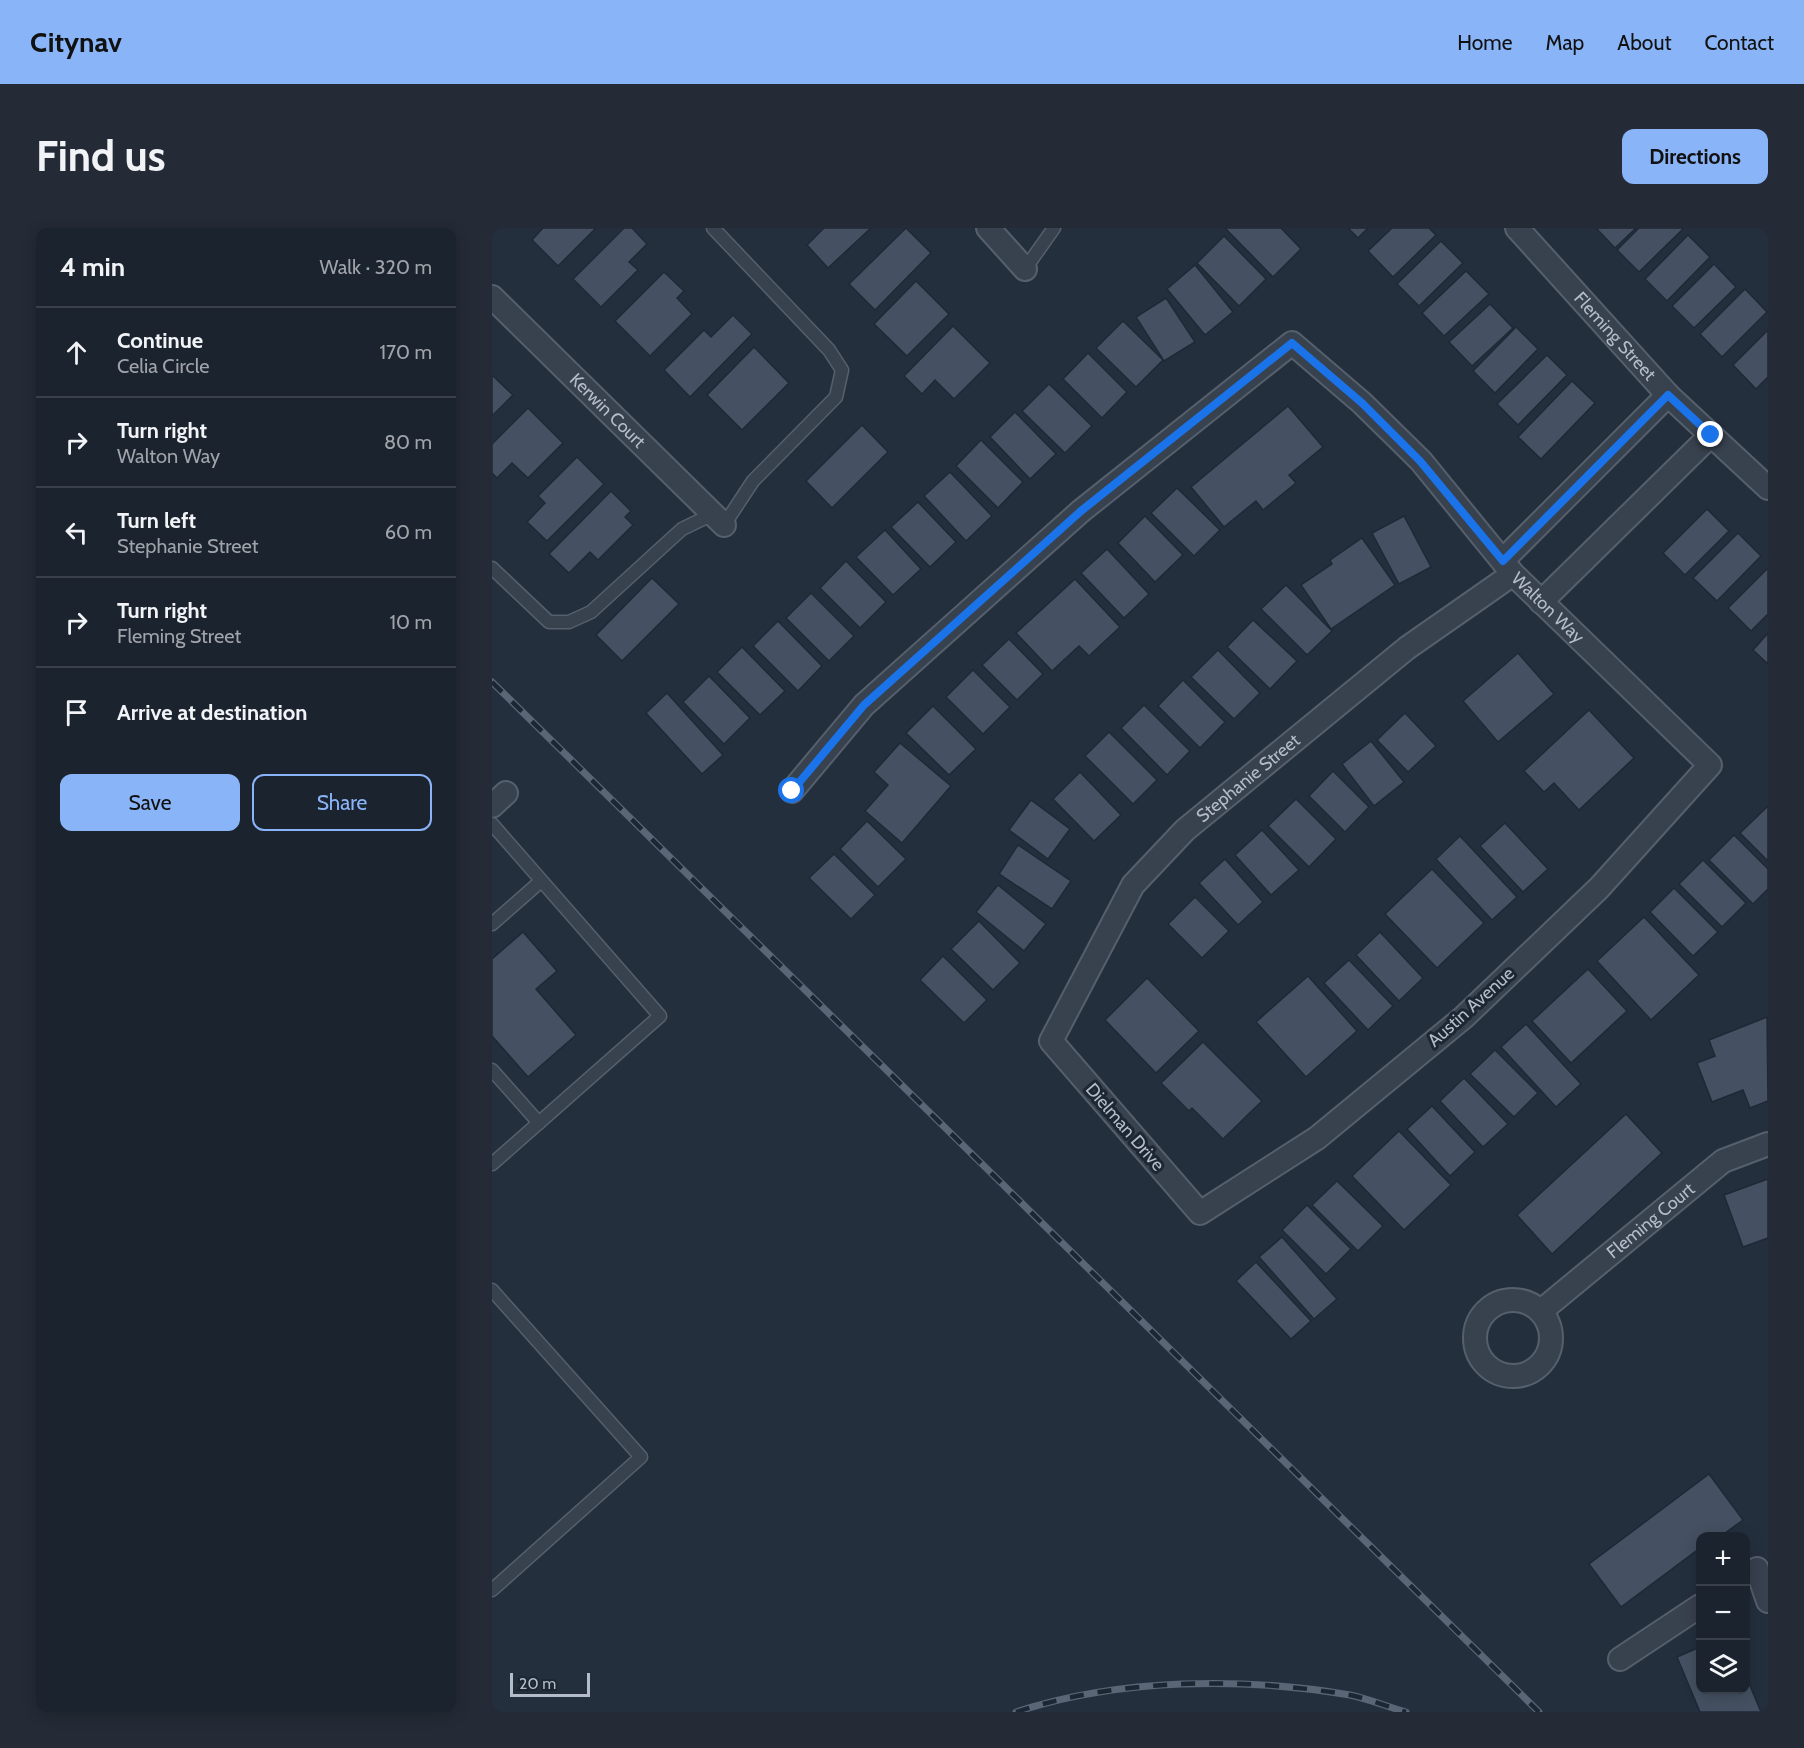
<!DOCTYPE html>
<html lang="en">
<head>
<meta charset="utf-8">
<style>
  body { margin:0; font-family:Cabin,sans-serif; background:#242b36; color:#f1f3f6 }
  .controls { position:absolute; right:18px; bottom:18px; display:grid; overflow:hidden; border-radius:12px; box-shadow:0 3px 15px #0003 }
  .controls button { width:54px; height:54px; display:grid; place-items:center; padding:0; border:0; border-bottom:2px solid #39404a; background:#1b232e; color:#f1f3f6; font:30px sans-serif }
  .scale { position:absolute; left:18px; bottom:15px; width:80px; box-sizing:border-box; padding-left:6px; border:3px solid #b4bcc9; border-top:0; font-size:16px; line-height:21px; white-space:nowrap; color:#b4bcc9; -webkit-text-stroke:4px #1d2633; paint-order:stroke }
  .stop { position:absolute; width:18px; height:18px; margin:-14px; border:4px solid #1a73e8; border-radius:50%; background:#fff }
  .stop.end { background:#1a73e8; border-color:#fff; box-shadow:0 2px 6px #0008 }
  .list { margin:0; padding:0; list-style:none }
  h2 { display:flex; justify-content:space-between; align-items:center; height:78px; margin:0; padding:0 24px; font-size:26px }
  h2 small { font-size:20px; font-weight:400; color:#a0a4aa }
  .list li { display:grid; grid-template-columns:39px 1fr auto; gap:18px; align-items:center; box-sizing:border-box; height:90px; padding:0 24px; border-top:2px solid #39404a }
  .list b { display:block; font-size:22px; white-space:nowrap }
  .list p { margin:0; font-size:20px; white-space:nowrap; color:#a0a4aa }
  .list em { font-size:20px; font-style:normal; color:#a0a4aa }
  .actions { display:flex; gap:12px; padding:18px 24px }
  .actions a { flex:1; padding:14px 0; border:2px solid #8ab4f8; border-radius:12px; text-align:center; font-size:21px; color:#8ab4f8 }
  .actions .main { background:#8ab4f8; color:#111 }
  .icon { flex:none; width:33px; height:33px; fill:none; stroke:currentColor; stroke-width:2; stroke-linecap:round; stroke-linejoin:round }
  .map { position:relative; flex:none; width:1276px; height:1484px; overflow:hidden; border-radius:12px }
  header { display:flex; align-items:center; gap:36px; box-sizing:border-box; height:84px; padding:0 30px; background:#8ab4f8; color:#111 }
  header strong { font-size:28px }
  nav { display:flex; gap:33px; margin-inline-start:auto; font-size:21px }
  .intro { display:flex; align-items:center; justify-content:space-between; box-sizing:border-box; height:144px; padding:0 36px }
  h1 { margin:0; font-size:42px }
  .button { padding:15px 27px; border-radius:12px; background:#8ab4f8; color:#111; font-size:21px; font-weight:700 }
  main { display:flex; gap:36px; padding:0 36px }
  aside { flex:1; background:#1b232e; border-radius:12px; box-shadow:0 3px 15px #0003 }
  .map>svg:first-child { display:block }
  .building { fill:#455162; stroke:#1f2835; stroke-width:1.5 }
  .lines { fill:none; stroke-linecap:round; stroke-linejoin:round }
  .lane-casing { stroke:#565f6c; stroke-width:15 }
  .street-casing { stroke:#565f6c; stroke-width:26 }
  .lane { stroke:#38414e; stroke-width:12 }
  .street { stroke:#38414e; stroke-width:22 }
  .rail-casing { stroke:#5a6575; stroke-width:7 }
  .rail { stroke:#1d2633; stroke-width:4.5; stroke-dasharray:14; stroke-linecap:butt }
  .route { stroke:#1a73e8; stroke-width:8 }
  .labels { text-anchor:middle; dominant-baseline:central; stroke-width:6; stroke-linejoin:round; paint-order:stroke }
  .street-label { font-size:18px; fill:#b4bcc9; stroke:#1d2633 }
</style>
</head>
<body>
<header>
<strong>Citynav</strong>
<nav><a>Home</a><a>Map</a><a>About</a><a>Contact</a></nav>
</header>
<div class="intro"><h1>Find us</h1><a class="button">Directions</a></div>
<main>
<aside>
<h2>4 min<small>Walk · 320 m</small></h2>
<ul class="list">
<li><svg class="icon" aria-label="ahead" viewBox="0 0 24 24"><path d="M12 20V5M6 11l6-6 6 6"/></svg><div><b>Continue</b><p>Celia Circle</p></div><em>170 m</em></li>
<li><svg class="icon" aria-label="right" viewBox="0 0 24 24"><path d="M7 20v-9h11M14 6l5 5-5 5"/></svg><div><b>Turn right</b><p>Walton Way</p></div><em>80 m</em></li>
<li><svg class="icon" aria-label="left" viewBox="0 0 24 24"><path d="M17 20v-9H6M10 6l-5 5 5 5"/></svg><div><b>Turn left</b><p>Stephanie Street</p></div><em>60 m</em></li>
<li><svg class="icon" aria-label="right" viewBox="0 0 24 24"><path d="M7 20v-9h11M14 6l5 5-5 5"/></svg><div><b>Turn right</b><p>Fleming Street</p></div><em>10 m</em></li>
<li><svg class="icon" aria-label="arrive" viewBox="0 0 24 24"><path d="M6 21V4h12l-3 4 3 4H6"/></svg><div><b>Arrive at destination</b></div></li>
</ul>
<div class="actions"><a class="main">Save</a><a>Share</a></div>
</aside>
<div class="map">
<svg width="1276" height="1484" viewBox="0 0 1276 1484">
  <rect width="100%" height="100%" fill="#242f3e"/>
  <!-- building -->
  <g class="building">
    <path d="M51,0H104L66,38L40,12Z"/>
    <path d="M132,0H140L155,16L137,34L146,42L109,79L81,51Z"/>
    <path d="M332,0H379L336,40L315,17Z"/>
    <path d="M414,0L439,25L383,82L357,56Z"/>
    <path d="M733,0H789L809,21L781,49Z"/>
    <path d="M856,0H876L866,10Z"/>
    <path d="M900,0H937L944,7L901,49L876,23Z"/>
    <path d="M1104,0H1144L1123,20Z"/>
    <path d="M1147,0H1192L1147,44L1125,22Z"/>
    <path d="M1196,7L1218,29L1175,73L1153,51Z"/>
    <path d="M732,8L774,51L747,78L705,35Z"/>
    <path d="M949,13L971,35L927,78L905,56Z"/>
    <path d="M1222,36L1244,59L1202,100L1180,78Z"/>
    <path d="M703,37L741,84L713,107L675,61Z"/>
    <path d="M974,43L997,66L952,108L930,85Z"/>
    <path d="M172,44L192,63L185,70L200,86L158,128L123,93Z"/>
    <path d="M424,53L457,86L415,128L382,96Z"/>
    <path d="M1253,61L1275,84L1230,129L1208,106Z"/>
    <path d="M674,70L703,114L672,133L644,89Z"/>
    <path d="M998,76L1021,100L980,138L957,114Z"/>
    <path d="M241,87L260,106L198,169L172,142L212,102L219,109Z"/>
    <path d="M631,93L671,132L644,159L604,120Z"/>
    <path d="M461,98L498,135L462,171L443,152L430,166L412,148Z"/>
    <path d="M1024,99L1046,121L1003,165L981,143Z"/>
    <path d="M1276,102V149L1264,161L1241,137Z"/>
    <path d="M262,119L297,155L250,202L215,167Z"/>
    <path d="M596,125L635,164L610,190L571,151Z"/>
    <path d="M1055,127L1075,147L1026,197L1005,176Z"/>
    <path d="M0,147L21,167L0,188Z"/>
    <path d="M1080,153L1103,175L1049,231L1026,209Z"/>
    <path d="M557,156L600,198L573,225L530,183Z"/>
    <path d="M796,178L831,219L797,247L804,255L771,282L764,273L732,299L699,259Z"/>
    <path d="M36,180L71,215L36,250L20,235L5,250L0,245V216Z"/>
    <path d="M523,184L564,226L538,251L498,209Z"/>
    <path d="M370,197L396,224L340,280L314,253Z"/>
    <path d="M489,212L531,254L506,280L464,238Z"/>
    <path d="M85,229L112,256L55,313L35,294L53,275L46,268Z"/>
    <path d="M458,244L500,288L474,313L432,268Z"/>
    <path d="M685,260L728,302L702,328L659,285Z"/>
    <path d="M119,263L139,283L133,289L141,297L106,332L98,324L77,345L57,326Z"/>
    <path d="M426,274L464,314L438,339L399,299Z"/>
    <path d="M1215,281L1237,303L1193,347L1171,325Z"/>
    <path d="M653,288L691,327L663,354L626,315Z"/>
    <path d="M912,288L939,339L907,356L880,305Z"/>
    <path d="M393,302L429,341L401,367L364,329Z"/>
    <path d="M1246,305L1269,328L1225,373L1201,350Z"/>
    <path d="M870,310L903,357L839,401L809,357L840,336L838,332Z"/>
    <path d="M615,321L657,366L632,390L589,345Z"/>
    <path d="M354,333L394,374L368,400L328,360Z"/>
    <path d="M1276,340V386L1259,403L1236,380Z"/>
    <path d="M160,350L187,376L130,433L104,407Z"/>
    <path d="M583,351L628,399L597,428L587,418L560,443L524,405Z"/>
    <path d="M794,357L840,403L815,427L769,381Z"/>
    <path d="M319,365L362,408L337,433L294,390Z"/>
    <path d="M761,392L805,433L778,461L735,419Z"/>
    <path d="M286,393L330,438L306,463L261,418Z"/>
    <path d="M1276,405V436L1261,422Z"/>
    <path d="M517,411L551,446L525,472L490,437Z"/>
    <path d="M250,419L293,463L268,487L225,444Z"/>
    <path d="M726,422L768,465L742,491L699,449Z"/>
    <path d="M1026,425L1062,466L1006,514L971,473Z"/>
    <path d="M481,442L518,479L491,506L454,469Z"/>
    <path d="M217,448L258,490L232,516L191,474Z"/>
    <path d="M691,452L733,494L708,520L666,478Z"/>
    <path d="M175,465L231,527L210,546L154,485Z"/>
    <path d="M652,477L698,523L675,547L629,500Z"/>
    <path d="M441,478L484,521L457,547L414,505Z"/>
    <path d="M1097,482L1142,530L1087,582L1062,555L1052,564L1032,543Z"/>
    <path d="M913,485L944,518L916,544L885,512Z"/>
    <path d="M617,504L665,552L641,576L593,528Z"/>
    <path d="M879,513L912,554L882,578L850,536Z"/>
    <path d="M408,515L459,558L410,615L373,583L396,557L382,544Z"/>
    <path d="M841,543L877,579L853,604L817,568Z"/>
    <path d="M588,544L629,587L602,613L561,571Z"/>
    <path d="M804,571L844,611L817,639L776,598Z"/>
    <path d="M539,572L578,601L556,631L517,602Z"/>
    <path d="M1276,578V633L1248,605Z"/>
    <path d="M375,593L414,631L386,659L348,621Z"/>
    <path d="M1013,595L1056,641L1031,664L988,618Z"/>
    <path d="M770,602L807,642L779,667L743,627Z"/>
    <path d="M1242,607L1276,641V661L1261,676L1217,632Z"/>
    <path d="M968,608L1025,669L1000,692L944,631Z"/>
    <path d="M526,617L579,653L560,681L507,646Z"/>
    <path d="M342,626L383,667L359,691L317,650Z"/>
    <path d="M733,631L771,674L746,697L707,655Z"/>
    <path d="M1211,632L1254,675L1230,699L1187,656Z"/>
    <path d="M940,641L992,695L945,740L893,686Z"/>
    <path d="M506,657L554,696L532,723L484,684Z"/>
    <path d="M1182,660L1226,704L1201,728L1158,684Z"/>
    <path d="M703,669L737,703L710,730L676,696Z"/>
    <path d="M1152,689L1207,747L1159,792L1105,733Z"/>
    <path d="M487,693L528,735L501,762L459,721Z"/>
    <path d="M31,704L65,743L44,761L84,807L36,849L0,808V731Z"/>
    <path d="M888,704L931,750L907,773L864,727Z"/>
    <path d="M451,728L495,772L472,795L428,752Z"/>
    <path d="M857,732L901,778L876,802L832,755Z"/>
    <path d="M1096,741L1135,783L1079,835L1040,793Z"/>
    <path d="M816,748L865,803L814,849L764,794Z"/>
    <path d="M655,750L707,803L664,845L613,792Z"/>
    <path d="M1275,789L1276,873L1258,880L1251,862L1220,874L1205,835L1223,828L1217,812Z"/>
    <path d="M1034,796L1089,856L1064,879L1009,819Z"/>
    <path d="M711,814L770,873L731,911L700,880L697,883L669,855Z"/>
    <path d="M1003,822L1046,865L1022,889L978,846Z"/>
    <path d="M972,850L1016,896L991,919L948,873Z"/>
    <path d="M940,878L983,924L958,948L915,901Z"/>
    <path d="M1134,886L1170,925L1060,1026L1025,987Z"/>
    <path d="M907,903L959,957L912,1002L860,948Z"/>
    <path d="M1276,951V1010L1251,1019L1232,967Z"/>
    <path d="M845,953L891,998L866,1023L820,977Z"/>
    <path d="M815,977L859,1021L834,1046L790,1002Z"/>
    <path d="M790,1009L845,1071L822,1091L767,1029Z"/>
    <path d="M764,1034L819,1093L799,1111L744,1053Z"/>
    <path d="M1217,1246L1251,1292L1229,1308H1208V1320L1129,1379L1097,1336Z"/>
    <path d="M1208,1419V1462H1254V1448L1269,1484H1208L1185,1429Z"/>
  </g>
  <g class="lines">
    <defs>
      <g id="lane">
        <path d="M221,0L337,122L350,142L344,169L261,253L232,297"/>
        <path d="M533,41L562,0"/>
        <path d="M0,340L57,394H77L99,384L190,301L221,286"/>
        <path d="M0,596L168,788L0,936"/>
        <path d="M0,696L49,653"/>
        <path d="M0,842L47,895"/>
        <path d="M0,1062L149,1229L0,1362"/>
      </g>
      <g id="street">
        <path d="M496,0L533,41"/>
        <path id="s1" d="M1025,0L1176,167L1276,260"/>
        <path id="s2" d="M0,69L232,297"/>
        <path d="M1011,332L1176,167"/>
        <path d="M1049,374L1219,207"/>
        <path id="s3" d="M300,563L372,477L589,283L800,115L870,175L929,233L1021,346L1218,537L1107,660L972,789L825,910L708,985L559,813L641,657L693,602L915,420L1021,346"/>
        <path d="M0,578L14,565"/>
        <circle cx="1021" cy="1110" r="38"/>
        <path id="s4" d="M1049,1083L1231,933L1276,916"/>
        <path d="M1265,1341L1276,1373"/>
        <path d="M1128,1431L1208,1378"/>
      </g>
    </defs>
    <!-- lane casing -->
    <use href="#lane" class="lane-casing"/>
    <!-- street casing -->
    <use href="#street" class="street-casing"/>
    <!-- lane -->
    <use href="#lane" class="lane"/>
    <!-- street -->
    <use href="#street" class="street"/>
    <defs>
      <g id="rail">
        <path d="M0,454L1047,1484"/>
        <path d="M524,1484C627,1450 752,1449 858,1467C877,1471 896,1479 914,1484"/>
      </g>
    </defs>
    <!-- rail casing -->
    <use href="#rail" class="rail-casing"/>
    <!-- rail -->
    <use href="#rail" class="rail"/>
  </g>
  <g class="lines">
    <!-- route -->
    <path class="route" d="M300,563L372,477L589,283L800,115L870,175L928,233L1011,333L1176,167L1219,207"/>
  </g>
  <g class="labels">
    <!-- street labels -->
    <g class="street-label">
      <text stroke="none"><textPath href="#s1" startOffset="146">Fleming Street</textPath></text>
      <text stroke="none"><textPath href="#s2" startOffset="162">Kerwin Court</textPath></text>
      <text stroke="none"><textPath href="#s3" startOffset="1042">Walton Way</textPath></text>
      <text stroke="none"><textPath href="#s3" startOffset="2511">Stephanie Street</textPath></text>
      <text transform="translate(979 779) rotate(-42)">Austin Avenue</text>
      <text transform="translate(633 899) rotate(49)">Dielman Drive</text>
      <text stroke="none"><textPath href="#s4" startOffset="142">Fleming Court</textPath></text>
    </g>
  </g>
</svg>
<div class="controls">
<button>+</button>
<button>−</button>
<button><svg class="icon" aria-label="layers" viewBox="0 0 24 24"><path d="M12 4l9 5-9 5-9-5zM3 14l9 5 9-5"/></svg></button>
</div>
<div class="scale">20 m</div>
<div class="stop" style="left:300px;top:563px"></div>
<div class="stop end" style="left:1219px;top:207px"></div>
</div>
</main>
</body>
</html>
